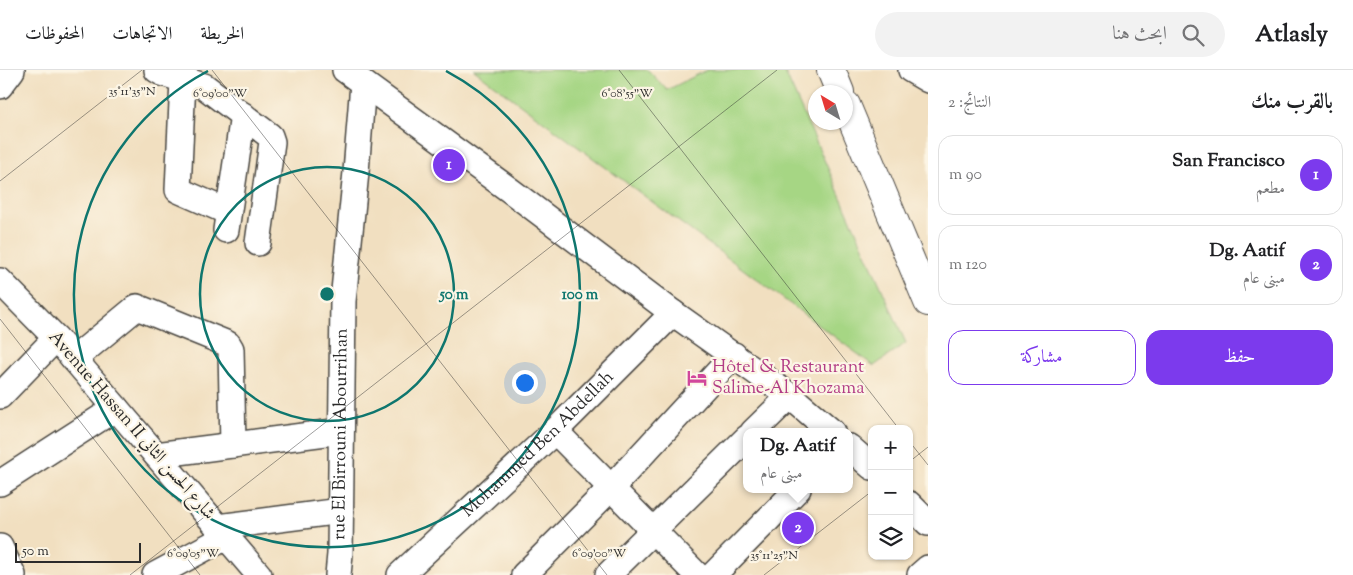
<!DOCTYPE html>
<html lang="ar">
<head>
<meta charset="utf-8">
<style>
  body { margin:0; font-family:"Sorts Mill Goudy",Amiri,serif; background:#f2f2f2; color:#202124; direction:rtl }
  .controls { position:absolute; right:15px; bottom:15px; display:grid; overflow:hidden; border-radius:10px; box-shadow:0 1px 4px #0004 }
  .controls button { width:45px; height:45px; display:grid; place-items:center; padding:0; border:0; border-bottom:1px solid #e0e0e0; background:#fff; color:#202124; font:25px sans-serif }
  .compass { position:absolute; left:808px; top:15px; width:45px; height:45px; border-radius:50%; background:#fff; box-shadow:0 1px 4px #0004; rotate:322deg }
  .scale { position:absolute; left:15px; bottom:12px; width:126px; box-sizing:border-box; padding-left:5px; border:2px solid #2b2b2b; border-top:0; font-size:14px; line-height:18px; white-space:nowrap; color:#2b2b2b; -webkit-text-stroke:4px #fcf5e5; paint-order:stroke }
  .you { position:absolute; left:524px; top:312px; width:18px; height:18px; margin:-12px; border:4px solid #fff; border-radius:50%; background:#1a73e8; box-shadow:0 0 0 8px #1a73e833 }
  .badge { display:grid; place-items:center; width:32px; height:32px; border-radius:50%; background:#7c3aed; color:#fff; font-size:16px; font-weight:700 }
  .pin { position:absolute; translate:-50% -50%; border:2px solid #fff; box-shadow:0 1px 5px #0006 }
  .popup { position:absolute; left:743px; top:358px; width:110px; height:65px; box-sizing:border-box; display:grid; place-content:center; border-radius:10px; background:#fff; filter:drop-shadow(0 1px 4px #0005); font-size:16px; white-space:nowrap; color:#757577 }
  .popup b { font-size:19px; color:#202124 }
  .popup::after { content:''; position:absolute; left:50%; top:100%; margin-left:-10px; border:10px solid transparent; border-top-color:#fff }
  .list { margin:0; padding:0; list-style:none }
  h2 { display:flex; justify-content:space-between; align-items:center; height:65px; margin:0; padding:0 20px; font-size:21px }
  h2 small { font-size:16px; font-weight:400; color:#757577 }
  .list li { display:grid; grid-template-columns:32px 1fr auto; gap:15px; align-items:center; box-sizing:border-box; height:80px; margin:0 10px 10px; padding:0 10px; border:1px solid #e0e0e0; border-radius:15px }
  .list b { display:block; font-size:19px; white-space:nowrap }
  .list p { margin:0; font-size:16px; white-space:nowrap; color:#757577 }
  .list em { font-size:16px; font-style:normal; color:#757577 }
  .actions { display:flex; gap:10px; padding:15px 20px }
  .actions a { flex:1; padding:11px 0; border:1px solid #7c3aed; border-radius:15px; text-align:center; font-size:18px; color:#7c3aed }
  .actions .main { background:#7c3aed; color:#fff }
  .icon { flex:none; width:28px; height:28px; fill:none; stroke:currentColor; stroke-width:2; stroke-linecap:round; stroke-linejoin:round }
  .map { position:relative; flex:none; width:928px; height:505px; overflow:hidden; direction:ltr }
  header { display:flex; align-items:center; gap:30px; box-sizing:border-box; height:70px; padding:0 25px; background:#fff; border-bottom:1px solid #e0e0e0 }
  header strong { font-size:24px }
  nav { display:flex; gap:28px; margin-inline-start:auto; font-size:18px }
  .search { width:350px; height:45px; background:#f2f2f2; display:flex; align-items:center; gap:12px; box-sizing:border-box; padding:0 18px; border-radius:28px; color:#757577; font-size:19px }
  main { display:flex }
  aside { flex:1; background:#fff }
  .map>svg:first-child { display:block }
  .green { fill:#a6d684; stroke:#688058 }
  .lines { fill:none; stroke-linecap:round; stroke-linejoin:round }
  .minor-casing { stroke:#494641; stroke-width:28 }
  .major-casing { stroke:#494641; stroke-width:30 }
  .minor { stroke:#fff; stroke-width:25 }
  .major { stroke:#fff; stroke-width:28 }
  .ticks { fill:none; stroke:#2b2b2b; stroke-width:1; stroke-opacity:0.45 }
  .ring { fill:none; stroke:#0f766e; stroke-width:2.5 }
  .labels { text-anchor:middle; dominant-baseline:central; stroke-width:4.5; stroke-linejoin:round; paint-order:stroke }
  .hotel-label { font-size:18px; fill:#b23c85; stroke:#fcf5e5; text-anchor:start }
  .street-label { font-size:18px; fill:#2b2b2b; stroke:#fcf5e5 }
  .ticks-label { font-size:12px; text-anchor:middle; fill:#2b2b2b; stroke:#fcf5e5; stroke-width:4.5; stroke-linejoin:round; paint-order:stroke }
  .centre { fill:#0f766e; stroke:#fcf5e5; stroke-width:2.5 }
  .ring-label { font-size:15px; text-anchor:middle; font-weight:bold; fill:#0f766e; stroke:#fcf5e5; stroke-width:4.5; stroke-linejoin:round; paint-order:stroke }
</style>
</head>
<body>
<header>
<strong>Atlasly</strong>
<div class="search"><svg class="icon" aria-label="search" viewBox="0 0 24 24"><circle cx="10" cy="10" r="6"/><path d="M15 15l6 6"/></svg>ابحث هنا</div>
<nav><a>الخريطة</a><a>الاتجاهات</a><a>المحفوظات</a></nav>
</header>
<main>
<aside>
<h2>بالقرب منك<small>النتائج: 2</small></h2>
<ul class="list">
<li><span class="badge">1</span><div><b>San Francisco</b><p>مطعم</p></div><em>90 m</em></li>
<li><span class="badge">2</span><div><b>Dg. Aatif</b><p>مبنى عام</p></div><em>120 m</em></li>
</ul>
<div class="actions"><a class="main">حفظ</a><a>مشاركة</a></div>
</aside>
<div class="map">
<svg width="928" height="505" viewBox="0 0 928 505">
  <rect width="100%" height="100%" fill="#fcf5e5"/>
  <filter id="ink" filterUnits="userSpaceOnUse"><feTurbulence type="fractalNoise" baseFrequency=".02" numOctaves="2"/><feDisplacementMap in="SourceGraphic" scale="10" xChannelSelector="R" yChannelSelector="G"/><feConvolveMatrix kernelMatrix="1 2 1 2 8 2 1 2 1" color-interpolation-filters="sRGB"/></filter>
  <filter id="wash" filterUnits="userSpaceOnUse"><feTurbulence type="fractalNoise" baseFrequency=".0096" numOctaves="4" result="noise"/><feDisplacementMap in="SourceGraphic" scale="20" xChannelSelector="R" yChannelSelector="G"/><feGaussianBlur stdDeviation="1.12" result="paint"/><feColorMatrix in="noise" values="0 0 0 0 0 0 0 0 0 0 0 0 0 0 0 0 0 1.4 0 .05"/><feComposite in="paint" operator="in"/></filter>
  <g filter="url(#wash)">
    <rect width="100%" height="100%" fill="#f1dfc0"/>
    <!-- green -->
    <path class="green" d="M474,0H648L667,20L707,0H784L906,273L874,296Z"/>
  </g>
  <g filter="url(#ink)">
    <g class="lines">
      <defs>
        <g id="minor">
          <path d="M157,0L162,3L204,16L270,66L272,72L258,173"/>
          <path d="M345,0L511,121L673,243L790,326L832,362"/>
          <path d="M911,0L928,10"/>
          <path d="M183,10L178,120L228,142"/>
          <path d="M0,16L12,0"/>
          <path d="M226,160L243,45"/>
          <path d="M0,211L56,268L259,505"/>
          <path d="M74,289L137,237L228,274L231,279L233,375"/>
          <path d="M0,326L56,268"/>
          <path d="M555,361L697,505"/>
          <path d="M753,362L790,326"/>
          <path d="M849,377L872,397"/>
          <path d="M156,385L341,361"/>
          <path d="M0,413L116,338"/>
          <path d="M909,434L928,453"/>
          <path d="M218,457L341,441"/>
          <path d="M0,477L13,505"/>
          <path d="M155,505L226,467"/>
          <path id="s1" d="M338,505L340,484L343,231L356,102L363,13"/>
          <path id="s2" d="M400,505L555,361L673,243"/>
          <path d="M524,505L611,418L734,285"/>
          <path d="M608,505L747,368"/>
          <path d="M713,505L798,419"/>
          <path d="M920,505L928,498"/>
        </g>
        <g id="major">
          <path d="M831,0L840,22"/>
          <path d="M846,35L928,232"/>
        </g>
      </defs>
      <!-- minor casing -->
      <use href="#minor" class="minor-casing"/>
      <!-- major casing -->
      <use href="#major" class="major-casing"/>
      <!-- minor -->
      <use href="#minor" class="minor"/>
      <!-- major -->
      <use href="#major" class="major"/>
    </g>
  </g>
  <!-- ticks -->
  <path class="ticks" d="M212,0L607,505M619,0L899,359M0,111L142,0M0,249L200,505M909,371L928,395M909,392L928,377M130,505L777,0M764,505L872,421"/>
  <!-- distance rings -->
  <g class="ring">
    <circle cx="327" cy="224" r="127"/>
    <path d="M446 1A253 253 0 1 1 208 1"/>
  </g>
  <!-- icons -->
  <defs>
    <symbol id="hotel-bare" viewBox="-9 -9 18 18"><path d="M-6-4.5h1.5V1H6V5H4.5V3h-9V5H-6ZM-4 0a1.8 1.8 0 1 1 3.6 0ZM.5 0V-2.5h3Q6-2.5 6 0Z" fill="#d1479c" stroke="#fcf5e5" stroke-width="2.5" paint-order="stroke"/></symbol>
  </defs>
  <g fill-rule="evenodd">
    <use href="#hotel-bare" x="683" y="294" width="28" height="28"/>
  </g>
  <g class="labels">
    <!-- hotel labels -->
    <g class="hotel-label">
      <text x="712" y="298">Hôtel &amp; Restaurant<tspan x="712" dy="21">Salime-Al Khozama</tspan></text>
    </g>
    <!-- street labels -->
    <g class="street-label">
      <text transform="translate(131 356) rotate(49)">Avenue Hassan II شارع الحسن الثاني</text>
      <text stroke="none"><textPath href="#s1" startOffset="141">rue El Birrouni Abourrihan</textPath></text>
      <text stroke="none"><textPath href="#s2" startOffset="190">Mohammed Ben Abdellah</textPath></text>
    </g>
  </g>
  <g class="ticks-label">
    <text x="132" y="25">35°11'35"N</text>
    <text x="220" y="27">6°09'00"W</text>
    <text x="627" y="27">6°08'55"W</text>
    <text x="193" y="487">6°09'05"W</text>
    <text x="599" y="487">6°09'00"W</text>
    <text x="774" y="489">35°11'25"N</text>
  </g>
  <circle cx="327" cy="224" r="8" class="centre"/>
  <g class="ring-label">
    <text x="454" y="229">50 m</text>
    <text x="580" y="229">100 m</text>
  </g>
</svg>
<div class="controls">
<button>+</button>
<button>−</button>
<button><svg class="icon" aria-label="layers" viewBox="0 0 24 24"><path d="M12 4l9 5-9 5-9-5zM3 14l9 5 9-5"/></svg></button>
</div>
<svg class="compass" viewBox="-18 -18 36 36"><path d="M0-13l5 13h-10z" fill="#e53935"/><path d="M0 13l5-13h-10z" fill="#757577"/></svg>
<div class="scale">50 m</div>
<div class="you"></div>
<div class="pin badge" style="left:449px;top:95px">1</div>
<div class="pin badge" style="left:798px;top:458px">2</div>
<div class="popup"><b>Dg. Aatif</b>مبنى عام</div>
</div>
</main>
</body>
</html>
